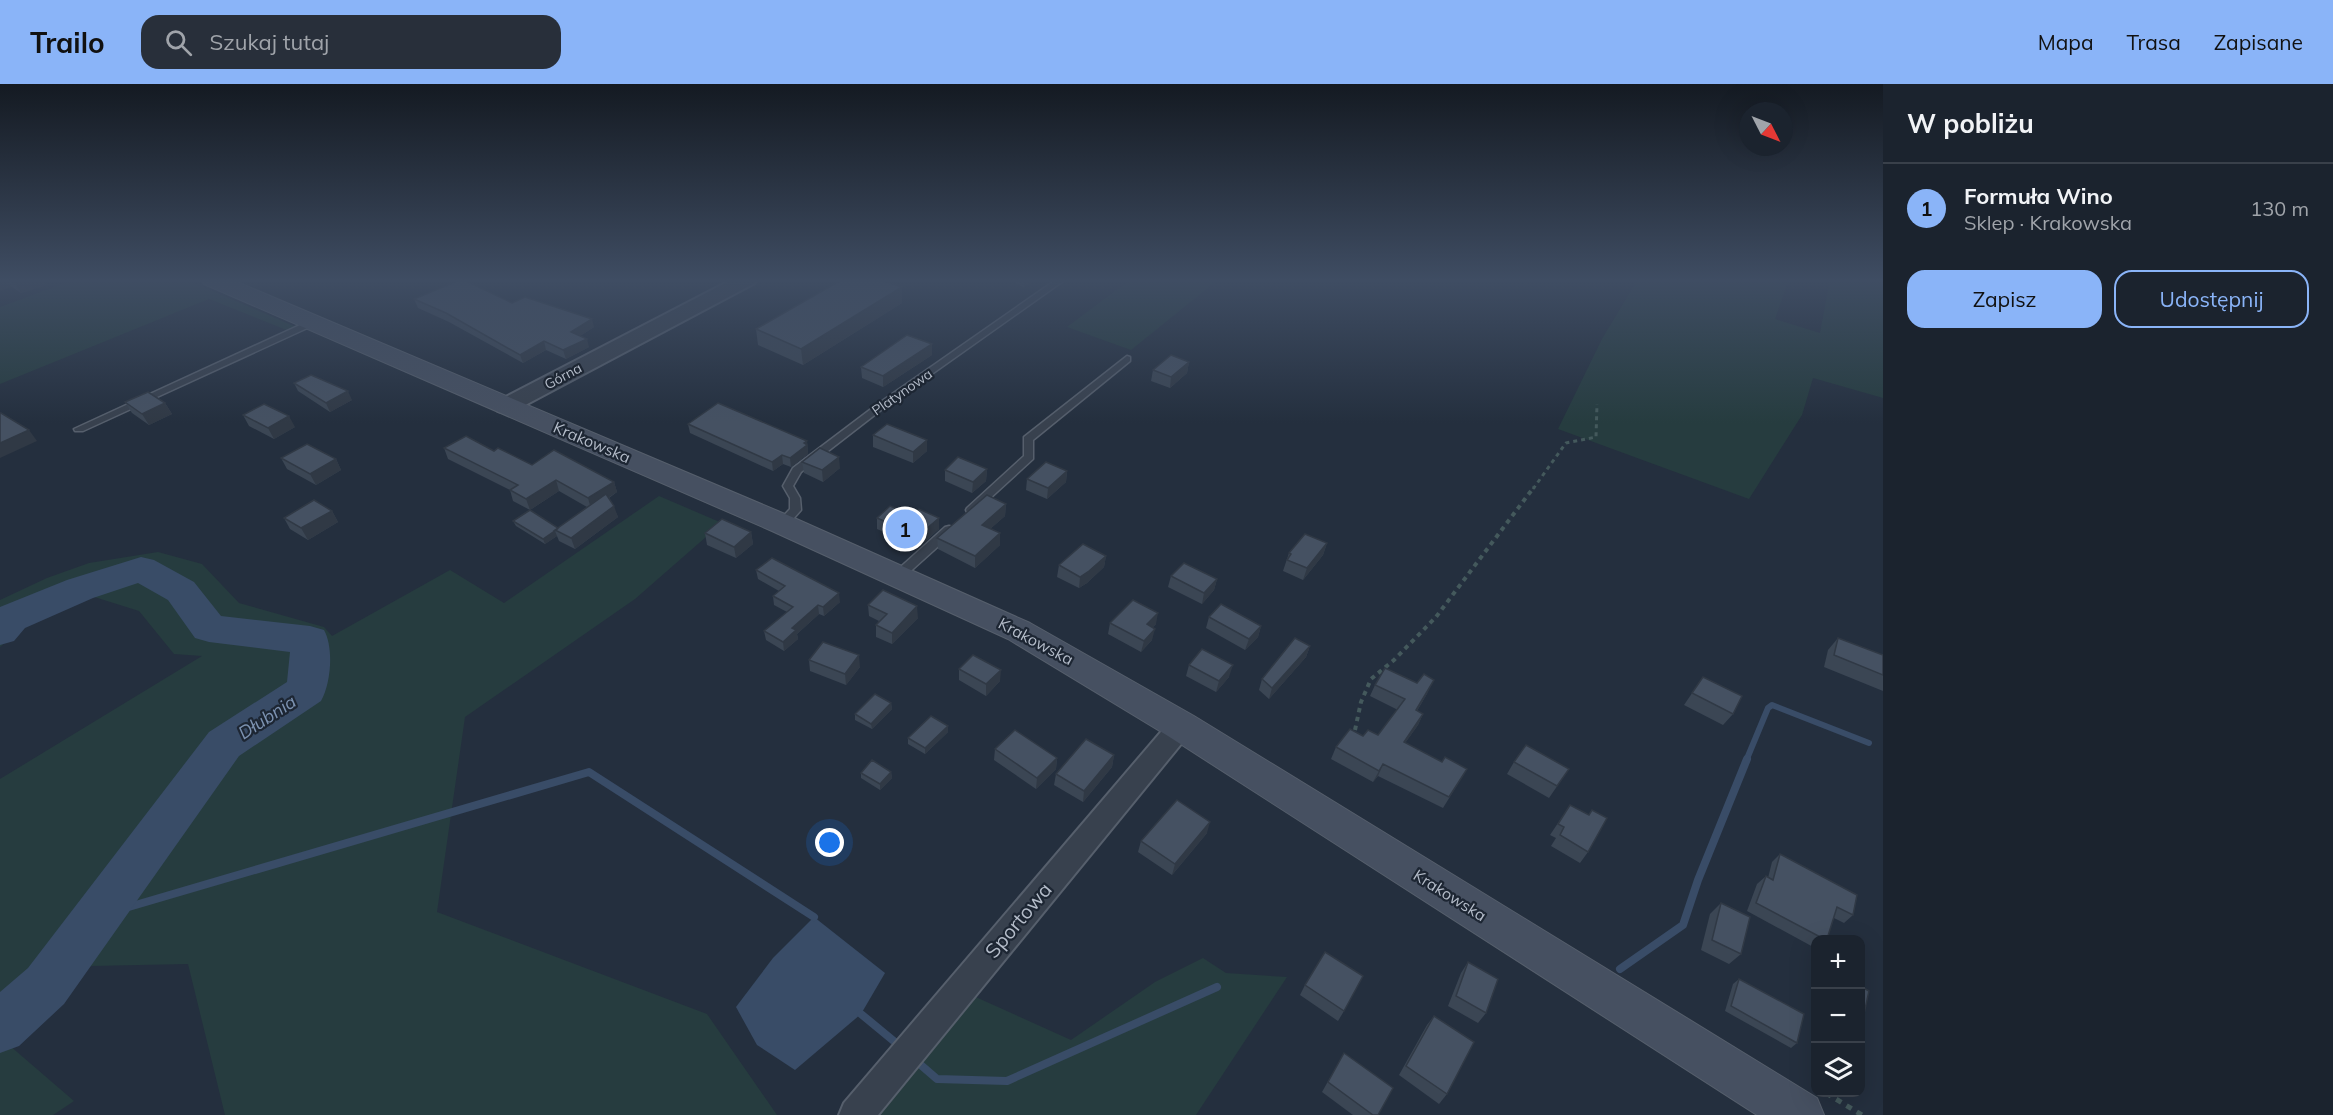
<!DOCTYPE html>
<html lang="pl">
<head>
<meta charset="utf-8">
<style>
  body { margin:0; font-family:Mulish,sans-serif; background:#282f3a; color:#f1f3f6 }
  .controls { position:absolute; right:18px; bottom:18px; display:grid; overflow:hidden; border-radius:12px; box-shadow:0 6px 24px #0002 }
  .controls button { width:54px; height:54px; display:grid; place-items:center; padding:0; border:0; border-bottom:2px solid #39404a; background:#1b232e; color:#f1f3f6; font:30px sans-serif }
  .compass { position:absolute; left:1739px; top:18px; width:54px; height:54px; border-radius:50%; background:#1b232e; box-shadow:0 6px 24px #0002; rotate:132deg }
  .you { position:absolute; left:830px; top:759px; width:21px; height:21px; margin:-15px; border:4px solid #fff; border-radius:50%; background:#1a73e8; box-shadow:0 0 0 9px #1a73e833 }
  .badge { display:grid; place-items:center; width:39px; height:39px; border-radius:50%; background:#8ab4f8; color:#111; font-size:20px; font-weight:700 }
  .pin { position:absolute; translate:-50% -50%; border:3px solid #fff; box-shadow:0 2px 6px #0006 }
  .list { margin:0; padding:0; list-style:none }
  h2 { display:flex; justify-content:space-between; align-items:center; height:78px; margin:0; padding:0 24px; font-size:26px }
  h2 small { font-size:20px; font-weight:400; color:#a0a4aa }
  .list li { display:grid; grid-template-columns:39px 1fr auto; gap:18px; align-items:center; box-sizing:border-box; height:90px; padding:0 24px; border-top:2px solid #39404a }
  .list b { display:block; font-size:22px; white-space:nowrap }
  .list p { margin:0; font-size:20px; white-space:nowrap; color:#a0a4aa }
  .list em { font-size:20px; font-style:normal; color:#a0a4aa }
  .actions { display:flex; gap:12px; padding:18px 24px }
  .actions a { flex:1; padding:14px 0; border:2px solid #8ab4f8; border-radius:18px; text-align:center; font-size:21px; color:#8ab4f8 }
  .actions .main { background:#8ab4f8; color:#111 }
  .icon { flex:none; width:33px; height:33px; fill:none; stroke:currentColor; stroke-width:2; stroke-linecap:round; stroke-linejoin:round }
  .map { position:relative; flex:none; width:1883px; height:1031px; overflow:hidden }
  header { display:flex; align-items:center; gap:36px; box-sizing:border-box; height:84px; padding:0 30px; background:#8ab4f8; color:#111 }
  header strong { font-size:28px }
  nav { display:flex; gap:33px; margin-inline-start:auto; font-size:21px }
  .search { width:420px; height:54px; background:#282f3a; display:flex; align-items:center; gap:15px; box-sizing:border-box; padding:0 21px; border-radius:18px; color:#a0a4aa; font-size:22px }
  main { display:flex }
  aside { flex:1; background:#1b232e }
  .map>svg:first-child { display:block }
  .green { fill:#263c3f }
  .water { fill:#394c67 }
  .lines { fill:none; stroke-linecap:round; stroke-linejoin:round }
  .stream-far1 { stroke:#394c67; stroke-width:6 }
  .stream { stroke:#394c67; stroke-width:8 }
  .river { fill:#394c67; fill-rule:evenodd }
  .service-casing { stroke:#565f6c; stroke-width:3 }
  .minor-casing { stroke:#565f6c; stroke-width:4 }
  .tertiary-casing { stroke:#565f6c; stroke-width:4 }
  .secondary-casing { stroke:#565f6c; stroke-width:2 }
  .path-far2 { stroke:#44595c; stroke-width:3; stroke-dasharray:4 4; stroke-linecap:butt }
  .path-far1 { stroke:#44595c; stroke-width:4; stroke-dasharray:4.5 4.5; stroke-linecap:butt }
  .path { stroke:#44595c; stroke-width:5; stroke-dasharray:6 6; stroke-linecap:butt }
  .service { fill:#38414e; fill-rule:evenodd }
  .minor { fill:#38414e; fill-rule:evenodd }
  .tertiary { fill:#38414e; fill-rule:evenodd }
  .secondary { fill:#465061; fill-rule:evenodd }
  .wall { fill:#3b4654 }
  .shaded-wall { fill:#303945 }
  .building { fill:#455162; stroke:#303945; stroke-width:1.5 }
  .labels { text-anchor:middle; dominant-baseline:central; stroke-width:4.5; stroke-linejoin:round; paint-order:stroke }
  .far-street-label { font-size:14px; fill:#b4bcc9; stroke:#1d2633 }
  .street-label { font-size:16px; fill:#b4bcc9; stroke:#1d2633 }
  .water-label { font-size:18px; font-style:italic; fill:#7c92b1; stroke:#1d2633 }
  .near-street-label { font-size:20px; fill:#b4bcc9; stroke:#1d2633 }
</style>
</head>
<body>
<header>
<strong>Trailo</strong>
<div class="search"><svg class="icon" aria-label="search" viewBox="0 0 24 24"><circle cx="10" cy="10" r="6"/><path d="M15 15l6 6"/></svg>Szukaj tutaj</div>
<nav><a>Mapa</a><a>Trasa</a><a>Zapisane</a></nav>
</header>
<main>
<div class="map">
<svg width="1883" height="1031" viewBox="0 0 1883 1031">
  <rect width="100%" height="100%" fill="#242f3e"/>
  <!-- green -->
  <g class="green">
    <path d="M76,195H185L296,243L289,247L209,215L0,300V223Z"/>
    <path d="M1131,195H1219L1131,266L1067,243Z"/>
    <path d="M1638,195H1789L1775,235L1820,249L1830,195H1883V314L1813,294L1802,331L1749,415L1558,345L1602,255Z"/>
    <path d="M659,412L722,439L635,515L465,633L437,828L707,930L777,1031H225L188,880L91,882L9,961L74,1017L53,1031H0V695L202,572L174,570L139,527L88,511L30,536L0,563V516L47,494L89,479L158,468L202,480L239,519L324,543L332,552L450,486L504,519Z"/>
    <path d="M1203,874L1226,889L1287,893L1196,1031H871L969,910L1071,956L1155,898Z"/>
  </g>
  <!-- water -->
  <path class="water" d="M814,833L885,889L861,930L795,986L757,961L736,923L773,874Z"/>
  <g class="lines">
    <!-- stream-far1 -->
    <path class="stream-far1" d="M1746,677L1768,624L1772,621L1869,659"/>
    <!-- stream -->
    <g class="stream">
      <path d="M98,832L589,688L814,833"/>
      <path d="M1620,885L1683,841L1698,796L1747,675"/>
      <path d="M861,930L901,963"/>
      <path d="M915,976L937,995L1007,997L1217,903"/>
    </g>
    <!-- river -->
    <path class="river" d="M141,473L154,476L194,498L221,532L310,542L324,546C334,564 331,599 321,617L239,672L64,920L19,962L0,969V908L28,884L209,648L287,598L290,568L209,558L195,554L168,516L138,499L93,514L25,544L14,557L0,561V523L67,496Z"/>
    <defs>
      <g id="service">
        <path d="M1057,195H1066L881,326L801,388L793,402L800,414L801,426L786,443H778L776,440L790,425V414L783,402L793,384L875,322Z"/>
        <path d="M313,235L316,236V240L83,347H75L74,345Z"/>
        <path d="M1127,272L1130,273V277L1033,356V375L975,428H967L966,426L967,424L1024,372V353Z"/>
        <path d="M949,442L953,443L955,446L953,449L903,494H895L893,491L895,488L945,443Z"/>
      </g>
      <path id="minor" d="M1181,632L1190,635L1194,642L1190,649L878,1031H839L844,1019L1172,635Z"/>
      <path id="tertiary" d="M733,195H758L755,199L514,327L506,329L498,327L494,322L498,317Z"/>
      <path id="secondary" d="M201,195H230L792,433L1030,539L1194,632L1817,1014L1824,1031H1757L1168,652L1008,555L772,447L204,200Z"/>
    </defs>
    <!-- service casing -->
    <use href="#service" class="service-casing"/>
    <!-- minor casing -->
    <use href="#minor" class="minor-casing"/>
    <!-- tertiary casing -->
    <use href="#tertiary" class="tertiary-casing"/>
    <!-- secondary casing -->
    <use href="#secondary" class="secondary-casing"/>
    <!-- path-far2 -->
    <path class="path-far2" d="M1533,405L1566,359L1596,353L1597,320"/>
    <!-- path-far1 -->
    <path class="path-far1" d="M1355,646L1361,618L1371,595L1394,576L1436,533L1534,403"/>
    <!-- path -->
    <path class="path" d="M1826,1009L1862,1031"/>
    <!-- service -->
    <use href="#service" class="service"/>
    <!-- minor -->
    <use href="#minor" class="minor"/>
    <!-- tertiary -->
    <use href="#tertiary" class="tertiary"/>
    <!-- secondary -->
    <use href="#secondary" class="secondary"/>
  </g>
  <!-- wall -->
  <g class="wall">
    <path d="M0,195H42L46,201L21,209Z"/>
    <path d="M1005,195H1036L1024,203Z"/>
    <path d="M902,203V219L803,281L758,261L756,245Z"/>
    <path d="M414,215L512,219L594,243L580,252L589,263L566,275L546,266L523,279L449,238L418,224Z"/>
    <path d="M932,271L883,303L862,294L861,283Z"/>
    <path d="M1189,278L1187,289L1170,304L1151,297L1153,286Z"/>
    <path d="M294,299L352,316L330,328L298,307Z"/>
    <path d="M125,318L165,319L172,330L149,341L132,329Z"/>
    <path d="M243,331L295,343L274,355L249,342Z"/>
    <path d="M688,340L807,357L808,370L791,383L783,380L773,387L690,349Z"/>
    <path d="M873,351L927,356V367L913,379L873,363Z"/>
    <path d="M444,364L494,367L532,381L614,398L617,408L609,414L618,433L575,465L559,457L557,452L545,460L516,442L513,437L558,444L587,423L559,407L530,426L513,417L510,406L448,375Z"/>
    <path d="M281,374L336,375L341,386L316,401L287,385Z"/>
    <path d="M802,378L840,384L823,398L804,389Z"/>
    <path d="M987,385L986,397L972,409L945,397V386Z"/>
    <path d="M1067,387L1066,398L1047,415L1026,406L1027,395Z"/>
    <path d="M1006,420L1005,432L990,445L1000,449V461L975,484L938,465L937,454Z"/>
    <path d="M332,427L338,438L308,456L290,445L284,434Z"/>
    <path d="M877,434L939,445L918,464L877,445Z"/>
    <path d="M751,448L753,460L736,474L707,461L705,449Z"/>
    <path d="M1327,459L1323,471L1303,496L1283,487L1289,469Z"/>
    <path d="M1106,472L1104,483L1087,499L1079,504L1057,493L1059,481Z"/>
    <path d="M756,486L840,518L824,532L819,530L797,550L798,555L784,567L766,556L764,547L787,528L774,521L773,512L779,507L758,495Z"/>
    <path d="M1171,492L1217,495L1214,506L1202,520L1168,503Z"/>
    <path d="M868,521L918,534L892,560L876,553V541L879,537L869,532Z"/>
    <path d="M1209,533L1261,542L1258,553L1245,566L1206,544Z"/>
    <path d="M1110,539L1156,540L1153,543L1152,556L1141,568L1108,550Z"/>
    <path d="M1838,554L1883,571V607L1824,583L1828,566Z"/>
    <path d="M1310,562L1306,573L1269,615L1259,606L1262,595Z"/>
    <path d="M809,576L860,583L846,601L810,587Z"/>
    <path d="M1189,581L1229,593L1216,608L1186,592Z"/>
    <path d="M959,585L1000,597L986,612L959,596Z"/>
    <path d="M1703,593L1733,630L1723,641L1684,621Z"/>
    <path d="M1375,601L1428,608L1417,627L1423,630L1418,641L1405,659L1442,678L1467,685L1443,724L1378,692L1373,698L1331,675L1336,663L1363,652L1378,651L1398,626L1370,612Z"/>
    <path d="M891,619L892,625L872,645L855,636V630Z"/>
    <path d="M948,642V648L925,670L908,660V654Z"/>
    <path d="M995,665L1057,674L1056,685L1036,705L994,676Z"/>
    <path d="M1114,671L1112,683L1083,718L1054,701L1056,690Z"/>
    <path d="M1514,678L1569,685L1549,714L1507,690Z"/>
    <path d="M891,688L892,694L880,706L861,694V689Z"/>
    <path d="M1570,721L1588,731L1592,726L1588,768L1580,779L1551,762L1556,754L1550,751Z"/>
    <path d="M1207,749L1172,791L1138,768L1141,757Z"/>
    <path d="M1780,770L1853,831L1844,839L1834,834L1827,855H1815V864L1747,827L1757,800L1766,792L1768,794L1772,778Z"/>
    <path d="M1721,819L1741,870L1729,880L1701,866L1710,830Z"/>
    <path d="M1468,878L1486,929L1478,939L1448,922L1461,889Z"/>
    <path d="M1739,895L1797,959L1791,964L1725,927L1733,900Z"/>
    <path d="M1305,901L1344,927L1338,937L1300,911Z"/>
    <path d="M1434,932L1447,1010L1439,1020L1399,991L1427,941Z"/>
    <path d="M1344,969L1378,1031H1353L1322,1008Z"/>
  </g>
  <!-- shaded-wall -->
  <g class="shaded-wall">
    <path d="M0,195H5L11,203L0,207Z"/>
    <path d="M24,195H42L46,201L21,209L14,198Z"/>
    <path d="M1024,195H1036L1024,203Z"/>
    <path d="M902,203V219L803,281L801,265Z"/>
    <path d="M592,235L594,243L574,256L571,248Z"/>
    <path d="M587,255L589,263L566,275L563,266Z"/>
    <path d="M544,257L546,266L523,279L520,271Z"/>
    <path d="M932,260V271L883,303V292Z"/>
    <path d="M1189,278L1187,289L1170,304L1171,293Z"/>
    <path d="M348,307L352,316L330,328L326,319Z"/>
    <path d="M165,319L172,330L149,341L142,330Z"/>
    <path d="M289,332L295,343L274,355L268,344Z"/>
    <path d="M29,346L37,357L0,374V359Z"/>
    <path d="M927,356V367L913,379V368Z"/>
    <path d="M807,357L808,370L791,383L790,374Z"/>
    <path d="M782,371L783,380L773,387L772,378Z"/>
    <path d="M839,373L840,384L823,398L822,386Z"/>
    <path d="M336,375L341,386L316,401L310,390Z"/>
    <path d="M987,385L986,397L972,409L973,398Z"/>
    <path d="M1067,387L1066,398L1047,415L1048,404Z"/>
    <path d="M556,396L559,407L530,426L526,415Z"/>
    <path d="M614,398L617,408L591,425L588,414Z"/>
    <path d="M1006,420L1005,432L982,452V441Z"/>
    <path d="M614,422L618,433L575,465L571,454Z"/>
    <path d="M332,427L338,438L308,456L301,444Z"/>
    <path d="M939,434V445L918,464V452Z"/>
    <path d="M555,447L557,452L545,460L543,455Z"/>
    <path d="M751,448L753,460L736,474L734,463Z"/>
    <path d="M1000,449V461L975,484V472Z"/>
    <path d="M1327,459L1323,471L1303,496L1307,484Z"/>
    <path d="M1106,472L1104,483L1087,499L1079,504L1080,493Z"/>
    <path d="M1217,495L1214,506L1202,520L1204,509Z"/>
    <path d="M839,509L840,518L824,532L823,523Z"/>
    <path d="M818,521L819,530L797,550L798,555L784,567L783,558L792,544Z"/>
    <path d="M917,522L918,534L892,560V549Z"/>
    <path d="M1158,529L1156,540L1145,552L1147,540Z"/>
    <path d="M1261,542L1258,553L1245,566L1249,555Z"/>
    <path d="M1155,545L1152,556L1141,568L1144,557Z"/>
    <path d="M1310,562L1306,573L1269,615L1272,604Z"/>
    <path d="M859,571L860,583L846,601L845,590Z"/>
    <path d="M1233,581L1229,593L1216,608L1219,597Z"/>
    <path d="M1001,586L1000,597L986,612V600Z"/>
    <path d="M1434,596L1428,608L1410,638L1416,626Z"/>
    <path d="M891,619L892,625L872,645L871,640Z"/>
    <path d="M1423,630L1418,641L1398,669L1404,658Z"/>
    <path d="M948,642V648L925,670V664Z"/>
    <path d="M1114,671L1112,683L1083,718L1084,707Z"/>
    <path d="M1057,674L1056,685L1036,705L1037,694Z"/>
    <path d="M1383,680L1378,692L1373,698L1379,687Z"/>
    <path d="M891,688L892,694L880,706V700Z"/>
    <path d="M1210,738L1207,749L1172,791L1175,780Z"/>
  </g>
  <!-- building -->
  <g class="building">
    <path d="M8,195H24L14,198Z"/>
    <path d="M462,195L512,219L525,213L592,235L571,248L587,255L563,266L544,257L520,271L446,229L414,215Z"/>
    <path d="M843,195H878L902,203L801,265L756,245Z"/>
    <path d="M907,251L932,260L883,292L861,283Z"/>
    <path d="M1171,271L1189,278L1171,293L1153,286Z"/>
    <path d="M311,291L348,307L326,319L294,299Z"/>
    <path d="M148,308L165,319L142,330L125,318Z"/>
    <path d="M718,319L807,357L804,359L807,361L790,374L782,371L772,378L688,340Z"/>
    <path d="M264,320L289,332L268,344L243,331Z"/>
    <path d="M0,329H1L29,346L0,359Z"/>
    <path d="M887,340L927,356L913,368L873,351Z"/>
    <path d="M466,352L494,367L498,364L532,381L554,366L614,398L588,414L556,396L526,415L510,406L518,401L444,364Z"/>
    <path d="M307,360L336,375L310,390L281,374Z"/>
    <path d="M820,364L839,373L822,386L802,378Z"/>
    <path d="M958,373L987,385L973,398L945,386Z"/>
    <path d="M1046,378L1067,387L1048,404L1027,395Z"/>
    <path d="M606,410L614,422L571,454L555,446Z"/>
    <path d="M987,411L1006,420L982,441L1000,449L975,472L937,454Z"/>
    <path d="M314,416L332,427L301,444L284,434Z"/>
    <path d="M890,422L900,426L904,423L915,428L919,425L939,434L918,452L877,434Z"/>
    <path d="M530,426L558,444L555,446H556L543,455L513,437Z"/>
    <path d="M722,435L751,448L734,463L705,449Z"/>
    <path d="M1305,450L1327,459L1307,484L1287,476L1291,470L1289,469Z"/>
    <path d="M1083,460L1106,472L1089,487L1080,493L1059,481Z"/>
    <path d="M772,474L839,509L823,523L818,521L792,544L796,546L783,558L764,547L793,523L773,512L785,502L756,486Z"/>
    <path d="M1184,479L1217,495L1204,509L1171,492Z"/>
    <path d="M883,506L917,522L892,549L876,541L887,530L868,521Z"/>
    <path d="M1133,516L1158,529L1147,540L1155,545L1144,557L1110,539Z"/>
    <path d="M1221,520L1261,542L1249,555L1209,533Z"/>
    <path d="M1295,554L1310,562L1272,604L1262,595Z"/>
    <path d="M1838,554L1883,571V591L1834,571Z"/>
    <path d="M823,558L859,571L845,590L809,576Z"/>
    <path d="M1202,565L1233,581L1219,597L1189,581Z"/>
    <path d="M973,571L1001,586L986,600L959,585Z"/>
    <path d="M1385,584L1417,599L1424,590L1434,596L1416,626L1423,630L1404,658L1442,678L1445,673L1467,685L1449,713L1383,680L1379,687L1336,663L1350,645L1363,652L1368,646L1378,651L1405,615L1375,601Z"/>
    <path d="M1703,593L1742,612L1733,630L1692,609Z"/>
    <path d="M875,610L891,619L871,640L855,630Z"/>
    <path d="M931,632L948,642L925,664L908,654Z"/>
    <path d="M1015,646L1057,674L1037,694L995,665Z"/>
    <path d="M1086,655L1114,671L1084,707L1056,690Z"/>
    <path d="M1526,661L1569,685L1557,702L1514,678Z"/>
    <path d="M872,676L891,688L880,700L861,689Z"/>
    <path d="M1177,716L1210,738L1175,780L1141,757Z"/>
    <path d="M1570,721L1589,731L1592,726L1607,734L1588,768L1560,751L1564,743L1558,740Z"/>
    <path d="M1780,770L1857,811L1853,831L1837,823L1827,855H1824L1756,819L1766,792L1773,796Z"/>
    <path d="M1721,819L1750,833L1741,870L1712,856Z"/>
    <path d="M1325,868L1363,892L1344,927L1305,901Z"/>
    <path d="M1468,878L1498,895L1486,929L1456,912Z"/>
    <path d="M1739,895L1804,930L1797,959L1731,922Z"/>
    <path d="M1860,902L1869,907L1860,948Z"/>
    <path d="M1434,932L1474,958L1447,1010L1406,982Z"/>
    <path d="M1344,969L1393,1004L1378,1031H1373L1328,998Z"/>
  </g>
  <!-- sky -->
  <linearGradient id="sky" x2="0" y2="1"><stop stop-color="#141a22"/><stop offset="0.58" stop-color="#3f4d63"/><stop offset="1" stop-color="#3f4d63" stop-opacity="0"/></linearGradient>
  <rect width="1883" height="339" fill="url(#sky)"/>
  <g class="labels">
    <!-- far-street labels -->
    <g class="far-street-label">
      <text transform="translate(563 292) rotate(-28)">Górna</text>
      <text transform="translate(902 308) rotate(-35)">Platynowa</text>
    </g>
    <!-- street labels -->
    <g class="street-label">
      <text transform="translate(592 358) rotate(23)">Krakowska</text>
      <text transform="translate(1036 557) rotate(28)">Krakowska</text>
      <text transform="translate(1450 811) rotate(32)">Krakowska</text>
    </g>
    <!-- water labels -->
    <g class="water-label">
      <text transform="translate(267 633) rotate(-33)">Dłubnia</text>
    </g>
    <!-- near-street labels -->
    <g class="near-street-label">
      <text transform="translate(1018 836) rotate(-50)">Sportowa</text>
    </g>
  </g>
</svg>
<div class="controls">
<button>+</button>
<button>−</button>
<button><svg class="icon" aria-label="layers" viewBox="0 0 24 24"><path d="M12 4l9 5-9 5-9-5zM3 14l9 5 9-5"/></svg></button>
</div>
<svg class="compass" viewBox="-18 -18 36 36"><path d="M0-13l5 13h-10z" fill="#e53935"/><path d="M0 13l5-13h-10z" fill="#a0a4aa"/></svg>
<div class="you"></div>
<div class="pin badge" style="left:905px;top:445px">1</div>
</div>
<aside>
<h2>W pobliżu<small></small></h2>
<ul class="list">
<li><span class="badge">1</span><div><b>Formuła Wino</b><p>Sklep · Krakowska</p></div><em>130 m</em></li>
</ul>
<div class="actions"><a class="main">Zapisz</a><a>Udostępnij</a></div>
</aside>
</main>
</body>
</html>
